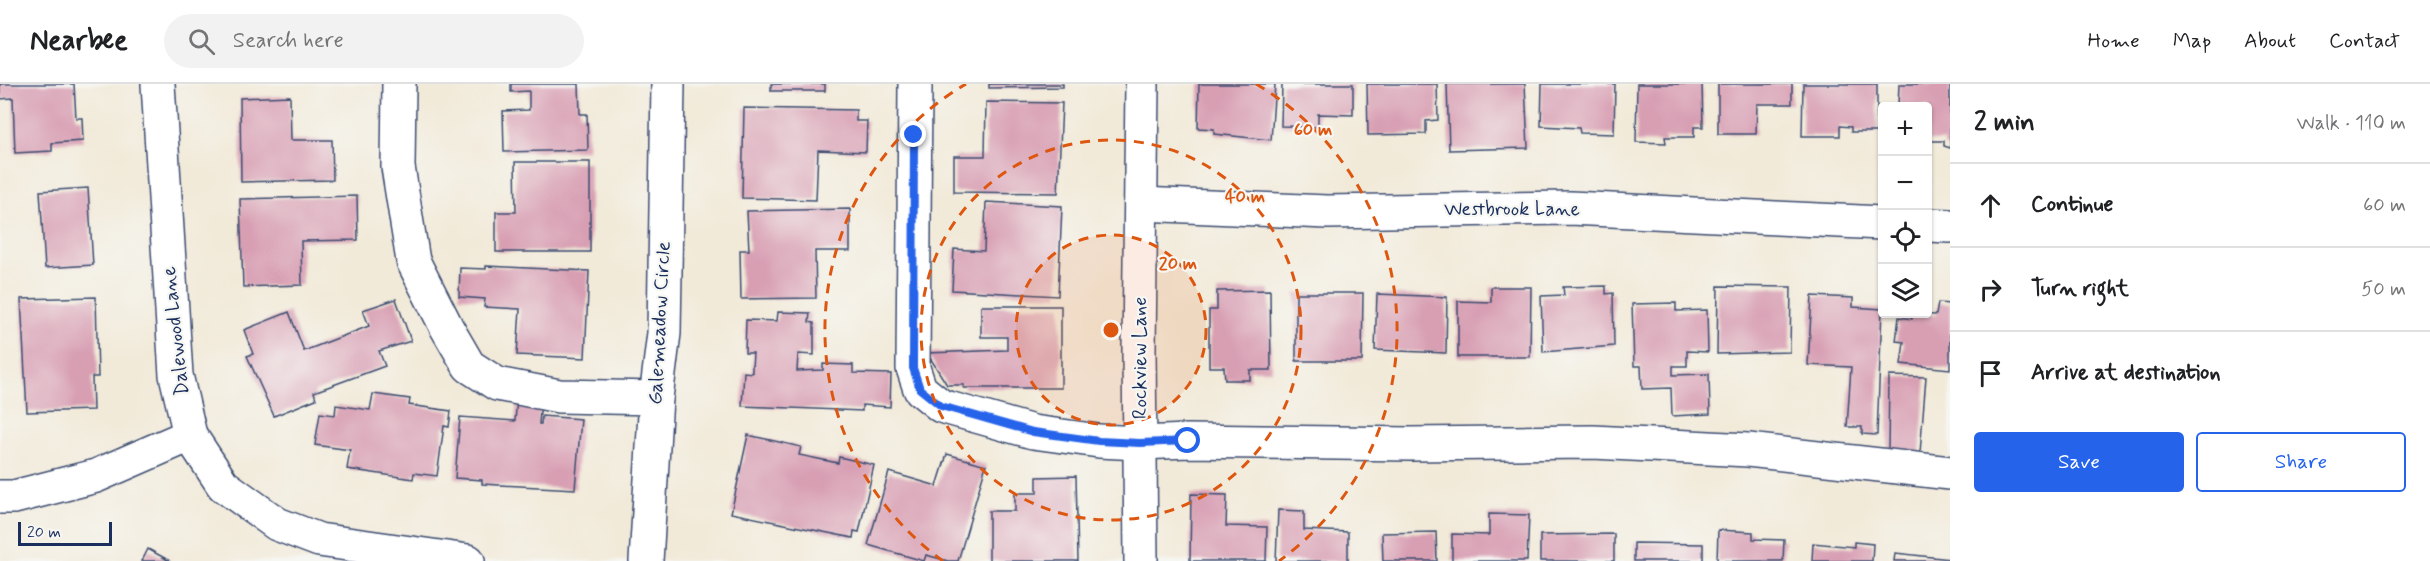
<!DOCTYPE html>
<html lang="en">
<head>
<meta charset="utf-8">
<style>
  body { margin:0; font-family:Mynerve,sans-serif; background:#f2f2f2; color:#202124 }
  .controls { position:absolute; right:18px; top:18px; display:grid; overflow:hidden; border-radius:6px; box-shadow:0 2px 4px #0004 }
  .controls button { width:54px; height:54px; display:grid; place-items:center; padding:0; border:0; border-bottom:2px solid #e0e0e0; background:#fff; color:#202124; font:30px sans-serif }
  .scale { position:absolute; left:18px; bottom:15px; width:94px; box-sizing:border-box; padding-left:6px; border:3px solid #1b2f5e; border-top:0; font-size:16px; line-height:21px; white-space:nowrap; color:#1b2f5e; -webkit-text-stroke:4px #f6f6f2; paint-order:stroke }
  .stop { position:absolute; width:18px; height:18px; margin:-14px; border:4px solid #2563eb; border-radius:50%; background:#fff }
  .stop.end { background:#2563eb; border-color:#fff; box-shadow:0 2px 6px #0008 }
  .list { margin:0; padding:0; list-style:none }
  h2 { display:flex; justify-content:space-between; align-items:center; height:78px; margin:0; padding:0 24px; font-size:26px }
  h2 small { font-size:20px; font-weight:400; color:#757577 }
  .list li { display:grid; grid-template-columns:39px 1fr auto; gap:18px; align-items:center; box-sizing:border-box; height:84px; padding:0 24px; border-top:2px solid #e0e0e0 }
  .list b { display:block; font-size:22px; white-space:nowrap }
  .list em { font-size:20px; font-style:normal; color:#757577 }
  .actions { display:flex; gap:12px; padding:18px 24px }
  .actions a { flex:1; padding:14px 0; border:2px solid #2563eb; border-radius:6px; text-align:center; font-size:21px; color:#2563eb }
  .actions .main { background:#2563eb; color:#fff }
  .icon { flex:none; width:33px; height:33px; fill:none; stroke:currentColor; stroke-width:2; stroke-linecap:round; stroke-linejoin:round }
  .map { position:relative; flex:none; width:1950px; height:477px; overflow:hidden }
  header { display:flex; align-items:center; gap:36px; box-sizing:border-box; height:84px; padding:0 30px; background:#fff; border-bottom:2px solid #e0e0e0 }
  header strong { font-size:28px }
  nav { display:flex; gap:33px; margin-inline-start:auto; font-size:21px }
  .search { width:420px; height:54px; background:#f2f2f2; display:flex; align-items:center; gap:15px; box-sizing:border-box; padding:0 21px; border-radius:33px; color:#757577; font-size:22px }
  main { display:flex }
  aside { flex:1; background:#fff }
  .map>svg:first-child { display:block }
  .building { fill:#d89fb3 }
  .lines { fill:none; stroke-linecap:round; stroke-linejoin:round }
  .minor-casing { stroke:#3b4b70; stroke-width:36 }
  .minor { stroke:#fff; stroke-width:33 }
  .route { stroke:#2563eb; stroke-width:8 }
  .ring { fill:none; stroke:#de5710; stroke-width:3; stroke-dasharray:10 8 }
  .labels { text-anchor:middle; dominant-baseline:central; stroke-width:4.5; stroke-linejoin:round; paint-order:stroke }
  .street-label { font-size:20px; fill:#1b2f5e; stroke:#f6f6f2 }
  .centre { fill:#de5710; stroke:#f6f6f2; stroke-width:3 }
  .ring-label { font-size:18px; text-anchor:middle; font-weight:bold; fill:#de5710; stroke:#f6f6f2; stroke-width:4.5; stroke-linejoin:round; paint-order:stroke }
</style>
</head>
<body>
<header>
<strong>Nearbee</strong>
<div class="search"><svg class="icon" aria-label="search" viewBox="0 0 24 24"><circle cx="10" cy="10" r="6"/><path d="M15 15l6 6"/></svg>Search here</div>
<nav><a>Home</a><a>Map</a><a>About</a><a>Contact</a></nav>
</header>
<main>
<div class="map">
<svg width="1950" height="477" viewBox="0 0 1950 477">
  <rect width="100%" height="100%" fill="#f6f6f2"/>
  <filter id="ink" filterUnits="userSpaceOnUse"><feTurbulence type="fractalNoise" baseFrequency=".0167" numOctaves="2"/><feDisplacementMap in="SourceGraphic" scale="12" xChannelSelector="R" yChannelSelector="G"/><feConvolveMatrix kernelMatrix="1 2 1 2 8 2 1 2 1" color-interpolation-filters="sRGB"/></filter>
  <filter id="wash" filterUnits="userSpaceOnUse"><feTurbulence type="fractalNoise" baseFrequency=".008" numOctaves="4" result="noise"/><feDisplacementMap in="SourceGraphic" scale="24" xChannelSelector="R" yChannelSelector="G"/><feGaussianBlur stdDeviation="1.35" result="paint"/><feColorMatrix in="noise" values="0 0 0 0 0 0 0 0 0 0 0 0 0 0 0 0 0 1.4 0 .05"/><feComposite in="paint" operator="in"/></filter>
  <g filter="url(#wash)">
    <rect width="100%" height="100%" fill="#f2ead9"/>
    <g id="blocks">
      <!-- building -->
      <g class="building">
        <path d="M0,0H74L76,34H82L83,57L52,59V67L15,69L13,14L0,15Z"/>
        <path d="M511,0H579L580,30H587L588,66L504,68L503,27L529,26V7L511,8Z"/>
        <rect x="771" y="0" width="54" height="7"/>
        <path d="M989,0H1063V3L989,4Z"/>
        <path d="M1199,0H1275L1271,56L1214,50V45L1198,44Z"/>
        <path d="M1282,0H1353V31L1318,30V43L1281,42Z"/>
        <path d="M1367,0H1437L1438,36L1426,37V50L1368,51Z"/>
        <path d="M1447,0H1525L1528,64L1449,66Z"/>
        <path d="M1542,0H1615L1614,50L1580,49L1579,44L1541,42Z"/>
        <path d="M1637,0H1702L1703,43H1694V53H1665L1666,59L1636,58Z"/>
        <path d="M1718,0H1792V20H1757L1756,50H1718Z"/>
        <path d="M1803,0H1877V48H1851V43L1840,42V52H1802Z"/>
        <path d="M1899,0H1950V64L1944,62V57H1928V22H1898Z"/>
        <path d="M290,12L291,56H332L333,96L241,98L240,14Z"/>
        <path d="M986,18L1062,19L1058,109L954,108V72H985Z"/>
        <path d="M744,24L856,26V37H867L866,68L818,66L816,116L742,114Z"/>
        <path d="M515,78H590V168H496V128H516Z"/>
        <path d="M88,104L93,181L45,184L40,107Z"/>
        <path d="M357,112L358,156L301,157L302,201L243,203L240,115Z"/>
        <path d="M986,118L1062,122L1058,212L952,206L954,165L984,167Z"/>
        <path d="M850,125V167H815L816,214L741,215L740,166H749L747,127Z"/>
        <path d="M486,182L589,187L585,274L517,271L520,225L484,223L485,215L459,213L460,184L486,185Z"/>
        <path d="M1606,202V210L1613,209L1614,262L1543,268L1541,212L1564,211L1563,203Z"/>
        <path d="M1718,202L1791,203L1790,268L1717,270Z"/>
        <path d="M1491,203H1531L1530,273H1458V217L1491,218Z"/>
        <path d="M1270,206L1271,286H1250V296H1225L1224,283H1209V226H1217V207Z"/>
        <path d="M1296,209H1363L1362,277H1296Z"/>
        <path d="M1377,210L1447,213L1446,269L1375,266Z"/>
        <path d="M1812,212L1853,214V223L1882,225L1877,351L1862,350V343H1847L1851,283L1808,281Z"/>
        <path d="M96,213L98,293H92L93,326L27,328L21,215Z"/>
        <path d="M396,215L411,257L379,267L385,282L314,308L316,315L274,332L247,272L253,270L244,246L289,228L304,267L369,242L363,226Z"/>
        <path d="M1676,219V227L1707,226L1708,268L1687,267V282H1673V291L1709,290L1710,330L1672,332L1671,304L1642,305L1641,282H1634L1632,220Z"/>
        <path d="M1938,219L1950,220V285L1901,280L1904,258L1896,257L1899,233L1912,235V230L1936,231Z"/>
        <path d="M981,222H1061V304H964V301H947L927,269L1007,266V253H981Z"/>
        <path d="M778,228L810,229L809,238L814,239V271L798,270L797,287L823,286V280L853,281V289L891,290L890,323L862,321V327L742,322L744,288L752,289V284L753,269H745L746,236L777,237Z"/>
        <path d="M1889,292L1926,293L1920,369L1888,367Z"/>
        <path d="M373,310L410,315L409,321L451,327L449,343L444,342L437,392L414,389L413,395L347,385L350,366L315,361L320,329L335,331L336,321L370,326Z"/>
        <path d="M517,314L541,316L539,340H541L542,332L581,335L575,405L482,400V396L455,394L460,333L515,337Z"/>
        <path d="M748,351L801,363L799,371L838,379L839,373L874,381L859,448L854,447L853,454L731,429Z"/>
        <path d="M947,370L986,381L958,477H948L926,471L924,477L868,461L889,388L937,402Z"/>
        <path d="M1076,392L1078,477H989V427H1015V409H1037V393Z"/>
        <path d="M1191,410L1227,411L1226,442L1267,443L1266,477H1190Z"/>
        <path d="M1278,426L1304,427V446L1348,448V477H1276Z"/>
        <path d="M1489,430L1529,431L1527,477H1452V450L1489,451Z"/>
        <path d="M1718,446L1753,448V455L1784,456L1783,477H1717Z"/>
        <path d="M1436,448L1437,477H1383L1382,449Z"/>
        <path d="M1614,450V477H1540V451Z"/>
        <path d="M1854,458L1873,460L1872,477H1812L1813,459L1854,463Z"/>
        <path d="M1634,459L1703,460V477H1634Z"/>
        <path d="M148,465L170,477H142Z"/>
        <path d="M1895,469L1950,475V477H1894Z"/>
      </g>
    </g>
  </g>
  <g filter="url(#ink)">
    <use href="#blocks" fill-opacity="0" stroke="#3b4b70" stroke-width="1.5"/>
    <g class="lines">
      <defs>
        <g id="minor">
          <path d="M158,0L176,291L190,351L223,401L277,440L319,456L468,477"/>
          <path d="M399,0L398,83L413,177L447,244L469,282L497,300L559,312L656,314"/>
          <path d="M915,0L913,284L920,305L941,322L1033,348L1099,357L1140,359L1188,357L1410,360L1593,358L1748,366L1950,389"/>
          <path d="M1141,120L1327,128L1570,124L1882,139"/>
          <path d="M1928,141L1950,142"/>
          <path d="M0,413H14L96,392L190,351"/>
          <path d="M646,477L656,314L664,249L668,0"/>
          <path d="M1141,477L1139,267L1142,0"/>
        </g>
      </defs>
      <!-- minor casing -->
      <use href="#minor" class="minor-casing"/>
      <!-- minor -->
      <use href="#minor" class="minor"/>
    </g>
  </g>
  <g class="lines" filter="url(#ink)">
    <!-- route -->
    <path class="route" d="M914,51L913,284L920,305L941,322L1033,348L1099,357L1140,359L1188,357"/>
  </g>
  <!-- distance rings -->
  <circle cx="1111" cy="246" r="95" fill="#de5710" fill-opacity=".12"/>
  <g class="ring">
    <circle cx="1111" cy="246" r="95"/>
    <circle cx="1111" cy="246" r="190"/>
    <path d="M943 477A285 285 0 0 1 966 0M1256 0A285 285 0 0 1 1279 477"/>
  </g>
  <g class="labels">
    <!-- street labels -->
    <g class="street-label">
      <text x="1512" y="125">Westbrook Lane</text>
      <text transform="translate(660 239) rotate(-87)">Galemeadow Circle</text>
      <text transform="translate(176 247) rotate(-96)">Dalewood Lane</text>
      <text transform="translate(1140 274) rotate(-90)">Rockview Lane</text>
    </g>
  </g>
  <circle cx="1111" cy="246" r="9" class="centre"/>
  <g class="ring-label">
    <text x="1313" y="51">60 m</text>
    <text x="1245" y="118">40 m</text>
    <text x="1178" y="185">20 m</text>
  </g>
</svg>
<div class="controls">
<button>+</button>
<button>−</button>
<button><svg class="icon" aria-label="locate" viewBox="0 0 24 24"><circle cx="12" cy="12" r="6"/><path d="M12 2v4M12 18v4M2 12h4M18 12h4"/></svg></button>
<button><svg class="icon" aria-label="layers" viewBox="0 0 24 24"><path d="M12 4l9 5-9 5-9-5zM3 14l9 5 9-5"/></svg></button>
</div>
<div class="scale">20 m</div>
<div class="stop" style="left:1188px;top:357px"></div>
<div class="stop end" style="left:914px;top:51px"></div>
</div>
<aside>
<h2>2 min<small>Walk · 110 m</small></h2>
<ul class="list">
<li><svg class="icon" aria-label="ahead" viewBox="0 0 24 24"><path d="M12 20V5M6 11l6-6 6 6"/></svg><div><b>Continue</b></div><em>60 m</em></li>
<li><svg class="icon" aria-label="right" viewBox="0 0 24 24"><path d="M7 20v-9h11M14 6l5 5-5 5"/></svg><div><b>Turn right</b></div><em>50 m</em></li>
<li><svg class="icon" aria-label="arrive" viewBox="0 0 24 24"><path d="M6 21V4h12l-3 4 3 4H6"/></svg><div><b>Arrive at destination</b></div></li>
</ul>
<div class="actions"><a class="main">Save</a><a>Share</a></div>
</aside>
</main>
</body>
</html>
